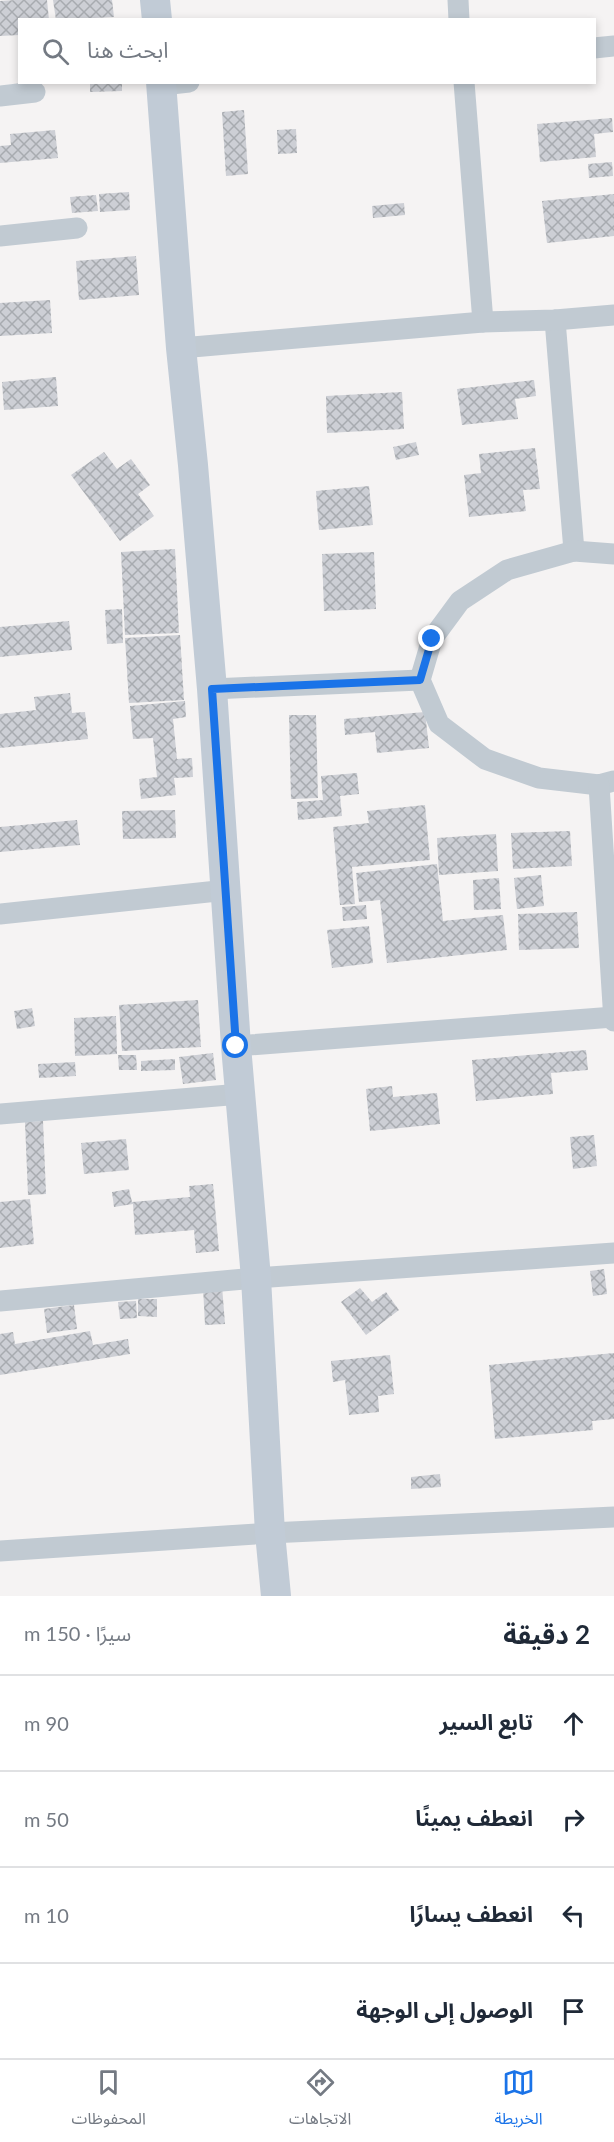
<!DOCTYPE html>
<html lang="ar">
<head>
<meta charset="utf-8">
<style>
  body { margin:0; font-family:Lato,"Noto Sans Arabic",sans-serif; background:#f2f2f3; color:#1f2937; direction:rtl }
  .stop { position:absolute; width:18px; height:18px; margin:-14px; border:4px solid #1a73e8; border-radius:50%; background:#fff }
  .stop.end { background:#1a73e8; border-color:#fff; box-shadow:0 2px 6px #0008 }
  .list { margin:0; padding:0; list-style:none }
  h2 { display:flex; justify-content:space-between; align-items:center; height:78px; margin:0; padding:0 24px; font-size:26px }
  h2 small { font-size:20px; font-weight:400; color:#747a83 }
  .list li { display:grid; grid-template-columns:39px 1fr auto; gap:18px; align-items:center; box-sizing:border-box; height:96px; padding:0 24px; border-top:2px solid #e0e1e3 }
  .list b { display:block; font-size:22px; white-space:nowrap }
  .list em { font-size:20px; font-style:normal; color:#747a83 }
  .icon { flex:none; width:33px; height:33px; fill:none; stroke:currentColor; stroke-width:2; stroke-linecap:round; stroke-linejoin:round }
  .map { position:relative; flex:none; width:614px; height:1596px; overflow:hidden; direction:ltr }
  .search { position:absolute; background:#fff; box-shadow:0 3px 9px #0003; left:18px; right:18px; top:18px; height:66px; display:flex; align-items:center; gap:15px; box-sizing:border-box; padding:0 21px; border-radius:0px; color:#747a83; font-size:22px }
  .sheet { height:462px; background:#fff }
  nav { display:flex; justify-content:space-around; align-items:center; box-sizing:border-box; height:84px; border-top:2px solid #e0e1e3; background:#fff; font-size:16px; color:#747a83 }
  nav a { display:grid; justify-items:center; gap:3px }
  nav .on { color:#1a73e8 }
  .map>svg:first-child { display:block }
  .building { fill:url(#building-cross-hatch) }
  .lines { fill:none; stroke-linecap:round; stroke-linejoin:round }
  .street { stroke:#c1cad2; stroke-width:21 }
  .secondary { stroke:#c1cbd6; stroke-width:30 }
  .route { stroke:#1a73e8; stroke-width:8 }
</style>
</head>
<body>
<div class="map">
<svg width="614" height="1596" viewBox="0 0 614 1596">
  <defs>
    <pattern id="building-cross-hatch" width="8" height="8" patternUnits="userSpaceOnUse" patternTransform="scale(1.5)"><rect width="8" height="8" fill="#cdcfd5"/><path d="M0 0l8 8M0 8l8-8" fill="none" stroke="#a8abb0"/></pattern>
  </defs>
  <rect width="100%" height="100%" fill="#f5f3f3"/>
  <!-- building -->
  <g class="building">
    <path d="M15,0H47L49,20H20V35L0,36V1Z"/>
    <path d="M53,0H112L114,17L56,20Z"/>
    <path d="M90,82H122V91L90,92Z"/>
    <path d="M244,110L248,174L226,176L222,112Z"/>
    <path d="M612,118L613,132L594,134L596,157L540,162L537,124Z"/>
    <path d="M296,129L297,153L278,154L277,130Z"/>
    <path d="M55,130L58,158L0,163V146L11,145L10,134Z"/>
    <path d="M612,162L613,176L589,178L588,164Z"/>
    <path d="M129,192L130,210L100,212L99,194Z"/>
    <path d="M614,194V236L547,243L542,201Z"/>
    <path d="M96,195L98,211L72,213L70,197Z"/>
    <path d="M404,203L405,215L373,218L372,206Z"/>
    <path d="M136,256L139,295L79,300L76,261Z"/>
    <path d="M50,300L52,333L0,336V303Z"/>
    <path d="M56,377L58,406L4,410L2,382Z"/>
    <path d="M534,380L536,396L515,399L518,419L462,425L457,389Z"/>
    <path d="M402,392L404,429L327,433L326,396Z"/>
    <path d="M416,442L419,455L396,460L393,447Z"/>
    <path d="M535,448L540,489L523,490L526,511L469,517L464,475L481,473L479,454Z"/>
    <path d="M104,452L117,469L131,459L150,485L138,494L154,516L120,541L71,475Z"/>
    <path d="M369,486L373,525L319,530L316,491Z"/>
    <path d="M175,549L179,633L125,635L121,552Z"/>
    <path d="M374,552L376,609L324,611L322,554Z"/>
    <path d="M122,609L123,643L107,644L105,610Z"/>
    <path d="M69,621L72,650L0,657V627Z"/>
    <path d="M180,635L184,700L129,703L125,638Z"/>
    <path d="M70,693L72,713L85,712L88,739L0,748V714L36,710L34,697Z"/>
    <path d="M185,701L186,717L173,719L177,759L192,758L193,777L174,778L176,795L141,799L139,779L157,777L153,738L133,739L130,706Z"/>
    <path d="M425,712L429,748L377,753L375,732L345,735L344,719Z"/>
    <path d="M289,715H316L318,798L291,799Z"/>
    <path d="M357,773L359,794L340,796L342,816L298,820L297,802L323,800L321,776Z"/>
    <path d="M425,805L430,860L352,867L355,904L340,905L333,827L369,823L367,811Z"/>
    <path d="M175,810L176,838L123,839L122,811Z"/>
    <path d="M77,820L80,845L0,852V827Z"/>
    <path d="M570,831L572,866L513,869L511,833Z"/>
    <path d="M496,834L498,871L439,875L437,838Z"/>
    <path d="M437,864L443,921L503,915L507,950L387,963L380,900L359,902L356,873Z"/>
    <path d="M541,875L544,906L517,909L514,878Z"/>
    <path d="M499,878L501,909L474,910L473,880Z"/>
    <path d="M366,905L367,919L343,921L342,907Z"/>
    <path d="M577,912L579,948L519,950L518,914Z"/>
    <path d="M369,926L373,963L332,968L327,930Z"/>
    <path d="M198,1000L201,1047L122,1051L119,1005Z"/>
    <path d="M32,1008L35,1026L17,1029L14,1011Z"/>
    <path d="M116,1016L117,1054L75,1056L74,1018Z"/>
    <path d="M586,1050L588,1070L551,1073L553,1094L476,1101L472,1060Z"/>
    <path d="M213,1053L216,1080L183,1084L179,1057Z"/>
    <path d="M118,1055H136L137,1070H119Z"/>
    <path d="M175,1059V1070L141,1071V1061Z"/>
    <path d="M75,1062L76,1076L39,1078L38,1064Z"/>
    <path d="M392,1086L393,1097L437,1093L440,1124L370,1131L366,1089Z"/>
    <path d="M43,1121L46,1194L28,1195L25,1122Z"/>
    <path d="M594,1135L597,1166L573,1169L570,1137Z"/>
    <path d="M126,1139L129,1170L84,1174L81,1143Z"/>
    <path d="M213,1184L219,1251L196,1253L194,1230L135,1235L133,1204L114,1207L112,1192L129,1189L132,1202L190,1197L189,1186Z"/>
    <path d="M30,1199L34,1244L0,1248V1202Z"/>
    <path d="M604,1269L607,1294L593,1296L590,1271Z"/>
    <path d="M222,1286L225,1324L205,1325L203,1287Z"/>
    <path d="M360,1288L372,1302L386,1292L399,1310L366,1335L341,1302Z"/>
    <path d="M138,1299H157V1317L138,1316Z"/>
    <path d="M136,1301L137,1318L120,1319L118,1302Z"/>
    <path d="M74,1305L77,1329L47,1333L44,1309Z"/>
    <path d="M90,1331L93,1345L128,1339L130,1354L0,1375V1334L13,1332L15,1344Z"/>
    <path d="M614,1353V1419L592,1421L593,1430L495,1439L489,1365Z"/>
    <path d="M390,1355L394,1394L378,1396L379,1412L349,1415L345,1380L333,1382L331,1361Z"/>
    <path d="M440,1474L441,1487L411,1489V1477Z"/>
  </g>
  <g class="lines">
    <!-- street -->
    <g class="street">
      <path d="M458,0L459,20"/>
      <path d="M594,48L614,46"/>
      <path d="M464,82L483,322"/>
      <path d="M162,85L189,82"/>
      <path d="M0,96L35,92"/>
      <path d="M0,236L77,228"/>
      <path d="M555,320L574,551"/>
      <path d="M181,348L483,322L555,320L614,315"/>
      <path d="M614,554L574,551L507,570L460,601L432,639L420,680L439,724L485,759L539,778L599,785L614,781"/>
      <path d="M212,689L420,680"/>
      <path d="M599,785L614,1021"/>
      <path d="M0,914L227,890"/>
      <path d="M236,1046L614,1017"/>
      <path d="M0,1114L241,1094"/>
      <path d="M0,1301L256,1278L614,1253"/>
      <path d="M0,1551L270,1533L614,1517"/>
    </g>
    <!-- secondary -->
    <g class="secondary">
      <path d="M155,0L157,20"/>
      <path d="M161,82L181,348L193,465L212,689L236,1046L256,1278L270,1533L276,1596"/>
    </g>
  </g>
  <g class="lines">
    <!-- route -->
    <path class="route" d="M236,1046L212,689L420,680L432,639"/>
  </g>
</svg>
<div class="stop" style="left:236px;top:1046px"></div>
<div class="stop end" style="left:432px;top:639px"></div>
<div class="search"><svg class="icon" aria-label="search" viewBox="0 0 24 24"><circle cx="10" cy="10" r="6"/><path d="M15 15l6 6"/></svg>ابحث هنا</div>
</div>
<section class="sheet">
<h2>2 دقيقة<small>سيرًا · 150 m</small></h2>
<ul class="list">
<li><svg class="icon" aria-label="ahead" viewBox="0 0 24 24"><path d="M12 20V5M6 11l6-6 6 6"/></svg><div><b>تابع السير</b></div><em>90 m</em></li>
<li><svg class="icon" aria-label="right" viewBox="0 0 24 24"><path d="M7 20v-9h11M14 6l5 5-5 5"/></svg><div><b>انعطف يمينًا</b></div><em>50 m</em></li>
<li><svg class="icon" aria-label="left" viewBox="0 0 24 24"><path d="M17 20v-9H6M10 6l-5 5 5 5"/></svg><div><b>انعطف يسارًا</b></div><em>10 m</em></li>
<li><svg class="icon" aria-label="arrive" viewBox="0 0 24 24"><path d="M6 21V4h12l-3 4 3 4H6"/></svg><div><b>الوصول إلى الوجهة</b></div></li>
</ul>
</section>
<nav>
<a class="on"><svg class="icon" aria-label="map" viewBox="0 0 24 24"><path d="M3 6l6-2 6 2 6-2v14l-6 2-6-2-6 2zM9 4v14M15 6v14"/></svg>الخريطة</a>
<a><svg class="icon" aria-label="directions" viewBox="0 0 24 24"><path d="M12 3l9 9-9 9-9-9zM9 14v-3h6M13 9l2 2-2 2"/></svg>الاتجاهات</a>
<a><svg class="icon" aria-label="saved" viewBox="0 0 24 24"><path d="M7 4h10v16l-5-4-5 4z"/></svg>المحفوظات</a>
</nav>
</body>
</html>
